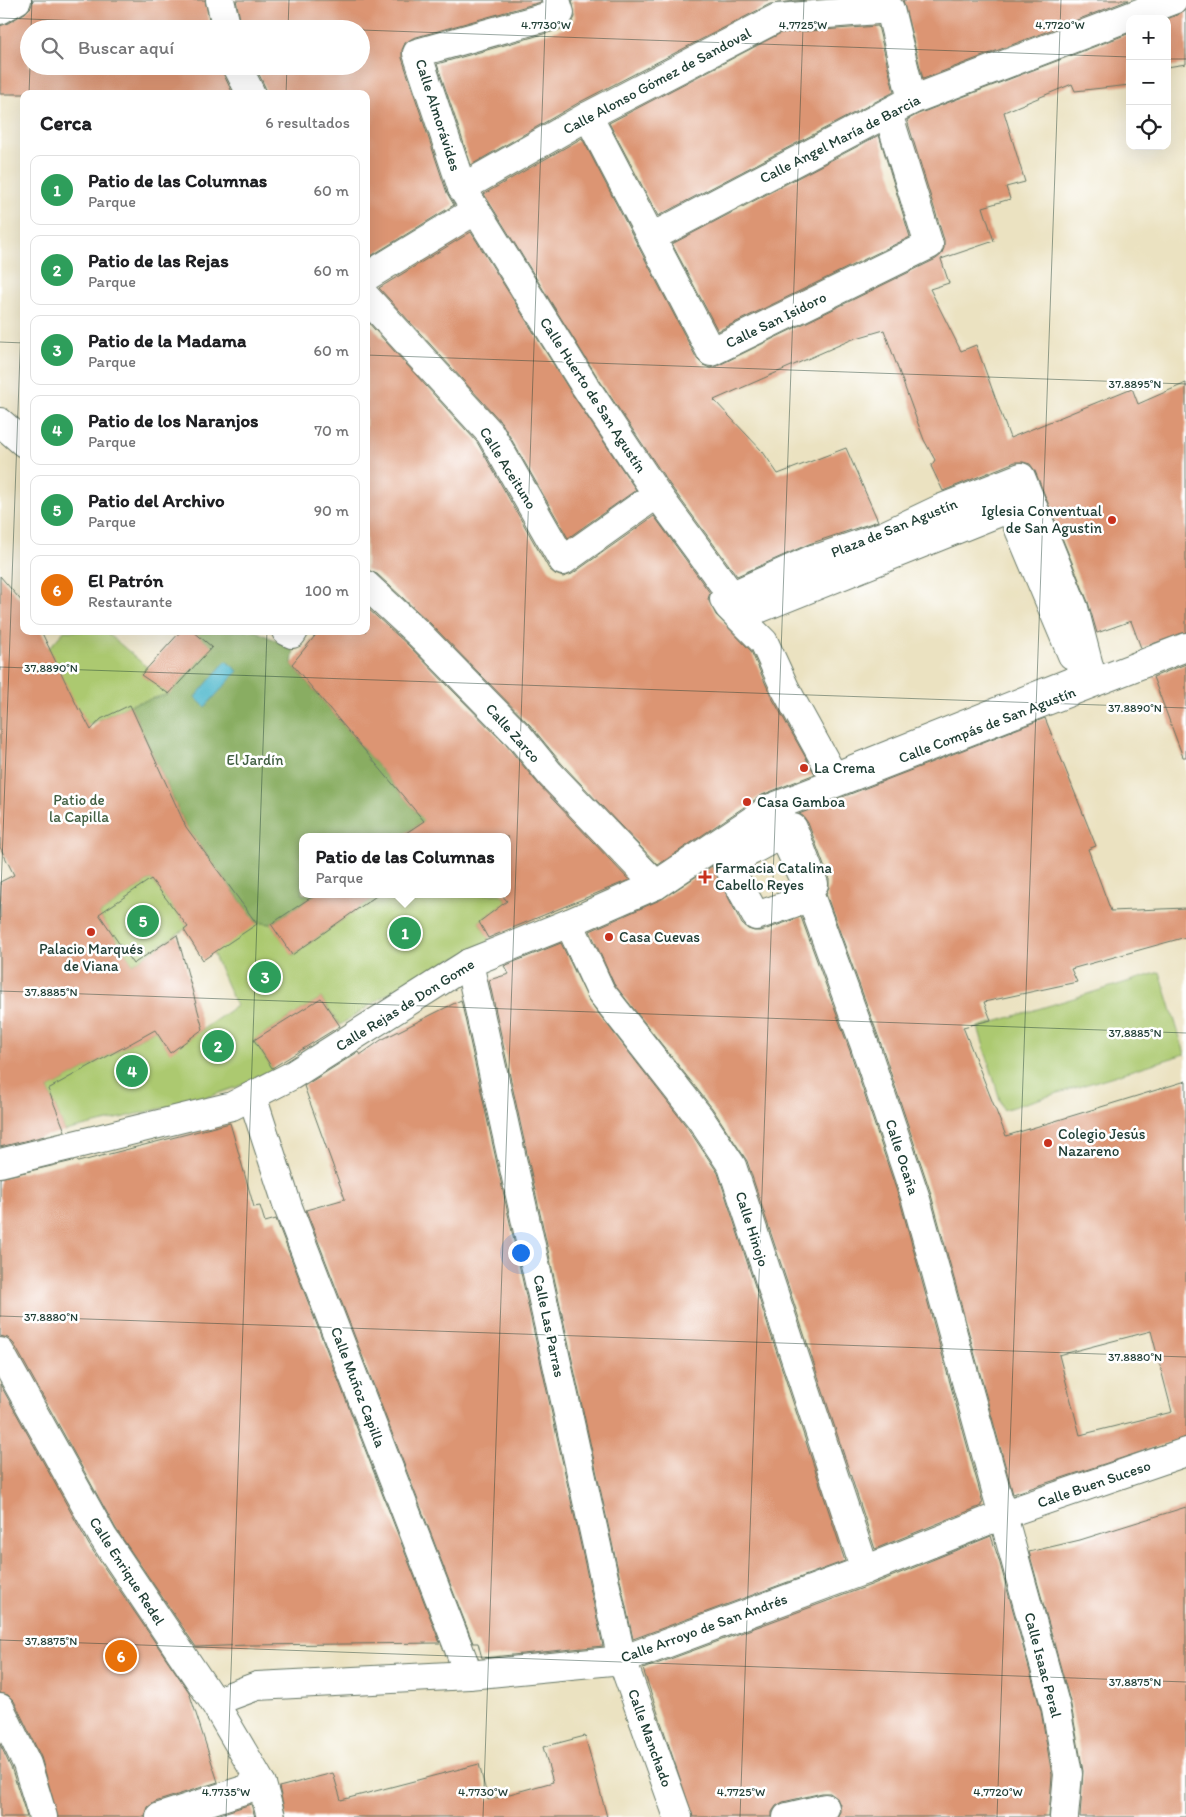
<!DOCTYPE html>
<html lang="es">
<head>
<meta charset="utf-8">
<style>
  body { margin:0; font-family:Itim,sans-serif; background:#f6f6f6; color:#202124 }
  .controls { position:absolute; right:15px; top:15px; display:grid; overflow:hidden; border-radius:10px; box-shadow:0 5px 20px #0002 }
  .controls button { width:45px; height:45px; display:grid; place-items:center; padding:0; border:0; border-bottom:1px solid #e0e0e0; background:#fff; color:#202124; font:25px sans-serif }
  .you { position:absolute; left:520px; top:1252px; width:18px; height:18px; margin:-12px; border:4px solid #fff; border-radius:50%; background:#1a73e8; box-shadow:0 0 0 8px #1a73e833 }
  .badge { display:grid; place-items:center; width:32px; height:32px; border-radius:50%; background:#c8321e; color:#fff; font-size:16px; font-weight:700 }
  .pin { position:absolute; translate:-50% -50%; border:2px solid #fff; box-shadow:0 1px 5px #0006 }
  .popup { position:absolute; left:299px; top:833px; width:212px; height:65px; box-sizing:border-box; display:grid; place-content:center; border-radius:10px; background:#fff; filter:drop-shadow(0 1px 4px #0005); font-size:16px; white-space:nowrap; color:#757577 }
  .popup b { font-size:19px; color:#202124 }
  .popup::after { content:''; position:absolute; left:50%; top:100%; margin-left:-10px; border:10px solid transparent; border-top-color:#fff }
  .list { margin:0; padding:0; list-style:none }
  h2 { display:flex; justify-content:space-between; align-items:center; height:65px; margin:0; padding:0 20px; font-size:21px }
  h2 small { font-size:16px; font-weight:400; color:#757577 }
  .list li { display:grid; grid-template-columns:32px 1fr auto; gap:15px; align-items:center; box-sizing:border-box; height:70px; margin:0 10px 10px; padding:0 10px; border:1px solid #e0e0e0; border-radius:10px }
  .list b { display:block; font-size:19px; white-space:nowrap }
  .list p { margin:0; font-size:16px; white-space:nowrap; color:#757577 }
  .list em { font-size:16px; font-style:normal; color:#757577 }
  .icon { flex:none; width:28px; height:28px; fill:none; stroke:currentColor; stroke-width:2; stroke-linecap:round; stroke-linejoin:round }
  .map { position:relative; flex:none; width:1186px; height:1817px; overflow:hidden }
  .search { position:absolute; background:#fff; box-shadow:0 5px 20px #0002; left:20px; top:20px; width:350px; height:55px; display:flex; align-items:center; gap:12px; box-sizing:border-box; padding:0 18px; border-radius:28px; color:#757577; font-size:19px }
  .panel { position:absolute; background:#fff; box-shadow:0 5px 20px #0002; left:20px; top:90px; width:350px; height:545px; border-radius:10px }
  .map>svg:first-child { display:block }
  .green { fill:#acc970; stroke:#668352 }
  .forest { fill:#89ad62; stroke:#54754b }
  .water { fill:#4fb8cc; stroke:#377a80 }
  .building { fill:#dc9573; fill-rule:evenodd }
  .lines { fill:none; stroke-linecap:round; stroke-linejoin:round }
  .street-casing { stroke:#667765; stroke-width:30 }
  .street { stroke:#fff; stroke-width:28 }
  .ticks { fill:none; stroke:#1f3d34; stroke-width:1; stroke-opacity:0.45 }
  .poi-dot { fill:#c8321e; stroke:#fff; stroke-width:2 }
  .labels { text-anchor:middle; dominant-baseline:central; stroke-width:5; stroke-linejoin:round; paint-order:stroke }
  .street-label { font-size:15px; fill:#1f3d34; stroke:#fff }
  .poi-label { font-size:15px; fill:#1f3d34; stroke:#fff; text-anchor:start }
  .park-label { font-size:15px; fill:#426043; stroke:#fff }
  .ticks-label { font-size:12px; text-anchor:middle; fill:#1f3d34; stroke:#fff; stroke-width:5; stroke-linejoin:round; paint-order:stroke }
</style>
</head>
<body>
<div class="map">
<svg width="1186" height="1817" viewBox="0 0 1186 1817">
  <rect width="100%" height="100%" fill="#fff"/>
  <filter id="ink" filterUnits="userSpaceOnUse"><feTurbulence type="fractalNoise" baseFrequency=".02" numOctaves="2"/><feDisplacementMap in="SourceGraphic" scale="10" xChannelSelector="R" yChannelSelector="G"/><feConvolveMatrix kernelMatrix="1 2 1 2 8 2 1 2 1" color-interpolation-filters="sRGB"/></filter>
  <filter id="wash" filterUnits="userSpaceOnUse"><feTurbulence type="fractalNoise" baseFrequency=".0096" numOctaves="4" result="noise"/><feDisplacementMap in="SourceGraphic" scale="20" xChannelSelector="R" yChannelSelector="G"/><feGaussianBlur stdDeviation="1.12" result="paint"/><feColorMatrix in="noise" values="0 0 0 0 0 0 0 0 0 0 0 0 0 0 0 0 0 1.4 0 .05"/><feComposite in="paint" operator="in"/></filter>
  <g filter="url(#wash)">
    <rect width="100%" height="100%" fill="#ebe2c1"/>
    <!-- green -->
    <g class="green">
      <path d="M64,631H105L148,668L142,675L169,694L130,705L88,725L80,710L0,762L49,648Z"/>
      <path d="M151,879L188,927L133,964L99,914Z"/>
      <path d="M379,894H501L507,901L479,922L492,944L450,960L406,982L340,1025L321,998L254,1040L274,1071L237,1087L202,1099L65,1131L48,1089L155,1030L170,1052L236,1006L213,953L256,922L271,924L293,955Z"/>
      <path d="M1160,972L1185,1054L1003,1110L978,1027Z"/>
    </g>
    <!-- forest -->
    <path class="forest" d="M193,631H256L294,649L292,664L424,821L400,837H302V894H316L271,924L256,922L186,827L130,705L169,694L211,647Z"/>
    <!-- water -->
    <path class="water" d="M226,661L238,671L205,707L195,697Z"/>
    <g id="blocks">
      <!-- building -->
      <g class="building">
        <path d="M33,0H205L211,29H29V66H222L223,73L233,94H0V26L8,23L25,13L31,7Z"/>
        <path d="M236,0H541V2L413,38L405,43L402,50V58L447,193L454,205L366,259V94H266L265,87L255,66H361V29H242Z"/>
        <path d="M572,0H806L770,4L580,102L471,165L437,64L565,28L572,23L575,17Z"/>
        <path d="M903,0H1129L923,79Z"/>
        <path d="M1186,8V64L1167,67V19L1179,14Z"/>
        <path d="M878,26L894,92L658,216L609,123L781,33Z"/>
        <path d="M1130,33V85L1075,91L1072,84L1004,112L1025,182L1006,187L1010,199L983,207L994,241L941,259L949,283L930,289L961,351L976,345L1010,438L1132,388L1138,404L1186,383V632L1141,648L1131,621L1097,633L1088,602L1035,471L1030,464L1023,462H1015L943,491L931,466L935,460L924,440L884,330L853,339L714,400L763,452L778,474L846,448L878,521L809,544L737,576L670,485L598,378L484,194L582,138L697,359L703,365L710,368L717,366L936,259L941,255L944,248V240L907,120L918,114Z"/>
        <path d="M879,135L910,237L718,331L672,244Z"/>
        <path d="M471,232L572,394L636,490L568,538L502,423L379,288Z"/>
        <path d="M366,320L477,442L549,569L555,574L563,577L572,574L654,516L710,593L708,599L716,615L751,651L771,696L815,774L762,795L658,865L562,764L530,725L430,623L377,574L366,570Z"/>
        <path d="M0,576L24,604V631H41L79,710L80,709L91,730L101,719L130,705L186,827L257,924L203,960L184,930L188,927L151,879L99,914L133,964L177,935L203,1029L170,1053L155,1030L48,1089L65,1131L0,1147V882L14,875L0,847Z"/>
        <path d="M366,607L408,645L507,746L539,785L629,880L488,938L479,922L507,901L501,894H508V837H400L424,821L292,664L319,631H366Z"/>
        <path d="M181,631H193L212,647L169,694L141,675Z"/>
        <path d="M1186,664V757H1183L1153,677Z"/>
        <path d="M1045,718L1096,846L1088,849L1111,911L1186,908V937L1071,969L1077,982L984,1002L991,1020L963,1027L1006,1136L1186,1081V1437L1013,1494L930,1191L880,1041L826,894L829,887V879L808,823L803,816L799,814ZM1151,1331L1172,1412L1080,1435L1059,1355Z"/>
        <path d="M712,866L742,924L748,929L754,931H761L801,917L850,1051L900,1201L983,1503L981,1504V1506L875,1549L747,1161L712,1108L614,984L590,931L662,899Z"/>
        <path d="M316,894H379L292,955L271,924Z"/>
        <path d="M561,943L589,1001L687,1127L718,1173L845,1561L633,1639L489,980L509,974L504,966Z"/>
        <path d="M321,998L340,1026L272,1068L254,1040Z"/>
        <path d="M461,1000L603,1646L482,1658L478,1643H473L306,1210L345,1199L304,1086L358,1052L360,1055L381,1040Z"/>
        <path d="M230,1123L254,1207L260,1206L265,1222L276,1219L440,1643L249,1645L196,1647L116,1529L14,1344L8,1338L0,1336V1178L77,1160L78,1162Z"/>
        <path d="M0,1384L89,1545L189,1692L218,1782L155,1802L148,1807L145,1817H58L41,1757L14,1701L8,1695L0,1693Z"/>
        <path d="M1186,1507V1817H1080L1083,1771L1071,1705L1029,1552L1080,1540Z"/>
        <path d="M991,1536L999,1560L1041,1711L1052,1775L1049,1817H837L840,1812V1805L837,1798L830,1793H822L783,1802L776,1806L772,1812V1817H693L643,1669L871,1585Z"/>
        <path d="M585,1736L607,1817H286L279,1787L333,1773L341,1800L479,1764L488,1800L553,1782L543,1747Z"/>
        <path d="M0,1744L12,1770L27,1817H0Z"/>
        <path d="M251,1804L255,1817H211Z"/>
      </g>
    </g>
  </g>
  <g filter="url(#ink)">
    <use href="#blocks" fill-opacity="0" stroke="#667765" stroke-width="1"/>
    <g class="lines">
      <defs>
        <g id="street">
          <path d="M220,0L227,29"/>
          <path d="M556,0L560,13L417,53L462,188L585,386L657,494L732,596L744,608"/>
          <path d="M0,10L17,0"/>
          <path d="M237,66L251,94"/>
          <path d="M588,116L711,352L929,245L888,113"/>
          <path d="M462,188L588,116L777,18L890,9L912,100"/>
          <path d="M652,237L912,100L1173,0"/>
          <path d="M366,277L476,210"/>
          <path d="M366,297L490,433L563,561L657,494"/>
          <path d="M0,422L24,443"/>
          <path d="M1021,477L1074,608L1091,674L846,772L835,779L785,688L764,642L729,607L724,599L815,558L822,557L885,535L942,508Z"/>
          <path d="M366,585L419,634L519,736L550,774L656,885"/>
          <path d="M748,613L1010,508L1072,655"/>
          <path d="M286,631L292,634L294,631"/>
          <path d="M771,808L807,887L865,1046L915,1196L1056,1708L1068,1774L1064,1817"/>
          <path d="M793,828L814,884L807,887L797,902L756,916L727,864Z"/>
          <path d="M569,923L601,992L700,1118L732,1166L865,1570"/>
          <path d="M469,963L622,1660L678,1817"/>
          <path d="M252,1096L288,1207L469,1675"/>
          <path d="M0,1163L232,1106L291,1076L469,963L569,923L656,885L771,808L1186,647"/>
          <path d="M0,1352L103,1537L214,1702L262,1784L271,1817"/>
          <path d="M214,1702L257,1686L469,1675L622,1660L865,1570L1002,1515L1186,1452"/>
          <path d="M0,1708L27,1764L43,1817"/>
          <path d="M160,1817L262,1784"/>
          <path d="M787,1817L825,1808"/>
        </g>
      </defs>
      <!-- street casing -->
      <use href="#street" class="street-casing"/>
      <!-- street -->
      <use href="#street" class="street"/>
    </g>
  </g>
  <!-- ticks -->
  <path class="ticks" d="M0,18L311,29M31,29L32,0M288,29L289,0M361,30L1130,57M1167,59H1186M29,94L30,66M286,94L287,66M0,342L24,343M366,355L1186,384M0,667L1186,708M0,920L24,240M0,991L1186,1033M0,1316L1186,1357M0,1640L1186,1682M226,1817L267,631M483,1817L546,0M740,1817L804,0M997,1817L1061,0"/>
  <!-- markers -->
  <g class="poi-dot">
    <circle cx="1112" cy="520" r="5"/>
    <circle cx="804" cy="768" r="5"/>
    <circle cx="747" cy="802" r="5"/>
    <path d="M702.5 869.5h5v5h5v5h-5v5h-5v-5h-5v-5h5z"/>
    <circle cx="91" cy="932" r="5"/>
    <circle cx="609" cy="937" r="5"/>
    <circle cx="1048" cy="1143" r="5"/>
  </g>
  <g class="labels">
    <!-- street labels -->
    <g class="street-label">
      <text transform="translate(657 81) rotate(-28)">Calle Alonso Gómez de Sandoval</text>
      <text transform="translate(438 115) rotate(72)">Calle Almorávides</text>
      <text transform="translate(840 139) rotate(-27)">Calle Angel María de Barcia</text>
      <text transform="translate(776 320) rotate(-26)">Calle San Isidoro</text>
      <text transform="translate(593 395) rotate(57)">Calle Huerto de San Agustín</text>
      <text transform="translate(508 468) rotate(58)">Calle Aceituno</text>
      <text transform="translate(894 528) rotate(-22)">Plaza de San Agustín</text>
      <text transform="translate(987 725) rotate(-21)">Calle Compás de San Agustín</text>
      <text transform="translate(513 733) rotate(48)">Calle Zarco</text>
      <text transform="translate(405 1005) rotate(-32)">Calle Rejas de Don Gome</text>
      <text transform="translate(902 1157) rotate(72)">Calle Ocaña</text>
      <text transform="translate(752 1229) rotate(72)">Calle Hinojo</text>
      <text transform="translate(549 1326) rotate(78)">Calle Las Parras</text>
      <text transform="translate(358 1387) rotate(69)">Calle Muñoz Capilla</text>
      <text transform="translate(1094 1484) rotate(-19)">Calle Buen Suceso</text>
      <text transform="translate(127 1571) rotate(57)">Calle Enrique Redel</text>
      <text transform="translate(704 1628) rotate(-20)">Calle Arroyo de San Andrés</text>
      <text transform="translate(1043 1665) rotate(75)">Calle Isaac Peral</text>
      <text transform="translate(650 1738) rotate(70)">Calle Manchado</text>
    </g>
    <!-- poi labels -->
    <g class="poi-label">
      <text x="1102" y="511" text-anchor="end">Iglesia Conventual<tspan x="1102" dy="17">de San Agustin</tspan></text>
      <text x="814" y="768">La Crema</text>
      <text x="757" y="802">Casa Gamboa</text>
      <text x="715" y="868">Farmacia Catalina<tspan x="715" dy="17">Cabello Reyes</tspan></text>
      <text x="619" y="937">Casa Cuevas</text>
      <text x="91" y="949" text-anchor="middle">Palacio Marqués<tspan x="91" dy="17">de Viana</tspan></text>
      <text x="1058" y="1134">Colegio Jesús<tspan x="1058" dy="17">Nazareno</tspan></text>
    </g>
    <!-- park labels -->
    <g class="park-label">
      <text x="255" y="760">El Jardín</text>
      <text x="79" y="800">Patio de<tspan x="79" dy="17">la Capilla</tspan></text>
    </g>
  </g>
  <g class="ticks-label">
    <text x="546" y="29">4.7730°W</text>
    <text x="803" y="29">4.7725°W</text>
    <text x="1060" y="29">4.7720°W</text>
    <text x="1135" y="388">37.8895°N</text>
    <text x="51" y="672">37.8890°N</text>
    <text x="1135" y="712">37.8890°N</text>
    <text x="51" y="996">37.8885°N</text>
    <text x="1135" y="1037">37.8885°N</text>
    <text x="51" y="1321">37.8880°N</text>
    <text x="1135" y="1361">37.8880°N</text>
    <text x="51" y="1645">37.8875°N</text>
    <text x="1135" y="1686">37.8875°N</text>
    <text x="226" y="1796">4.7735°W</text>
    <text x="483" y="1796">4.7730°W</text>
    <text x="741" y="1796">4.7725°W</text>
    <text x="998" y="1796">4.7720°W</text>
  </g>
</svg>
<div class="controls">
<button>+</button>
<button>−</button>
<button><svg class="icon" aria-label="locate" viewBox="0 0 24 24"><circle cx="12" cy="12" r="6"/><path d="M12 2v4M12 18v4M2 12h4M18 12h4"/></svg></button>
</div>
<div class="you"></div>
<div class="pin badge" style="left:405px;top:933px;background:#2e9e5b">1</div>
<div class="popup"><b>Patio de las Columnas</b>Parque</div>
<div class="pin badge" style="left:218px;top:1046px;background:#2e9e5b">2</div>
<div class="pin badge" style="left:265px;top:977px;background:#2e9e5b">3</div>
<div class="pin badge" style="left:132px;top:1071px;background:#2e9e5b">4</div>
<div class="pin badge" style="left:143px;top:921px;background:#2e9e5b">5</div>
<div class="pin badge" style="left:121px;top:1656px;background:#e8710a">6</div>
<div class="search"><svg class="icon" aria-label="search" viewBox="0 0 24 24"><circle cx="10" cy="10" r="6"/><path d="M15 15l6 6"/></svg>Buscar aquí</div>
<section class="panel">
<h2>Cerca<small>6 resultados</small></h2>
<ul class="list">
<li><span class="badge" style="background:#2e9e5b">1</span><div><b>Patio de las Columnas</b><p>Parque</p></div><em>60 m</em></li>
<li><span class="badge" style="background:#2e9e5b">2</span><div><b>Patio de las Rejas</b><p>Parque</p></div><em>60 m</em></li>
<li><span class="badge" style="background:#2e9e5b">3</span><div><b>Patio de la Madama</b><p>Parque</p></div><em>60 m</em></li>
<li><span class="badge" style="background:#2e9e5b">4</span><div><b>Patio de los Naranjos</b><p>Parque</p></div><em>70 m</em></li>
<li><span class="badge" style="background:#2e9e5b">5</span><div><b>Patio del Archivo</b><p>Parque</p></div><em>90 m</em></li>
<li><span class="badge" style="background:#e8710a">6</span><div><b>El Patrón</b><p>Restaurante</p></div><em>100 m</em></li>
</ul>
</section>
</div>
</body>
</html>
